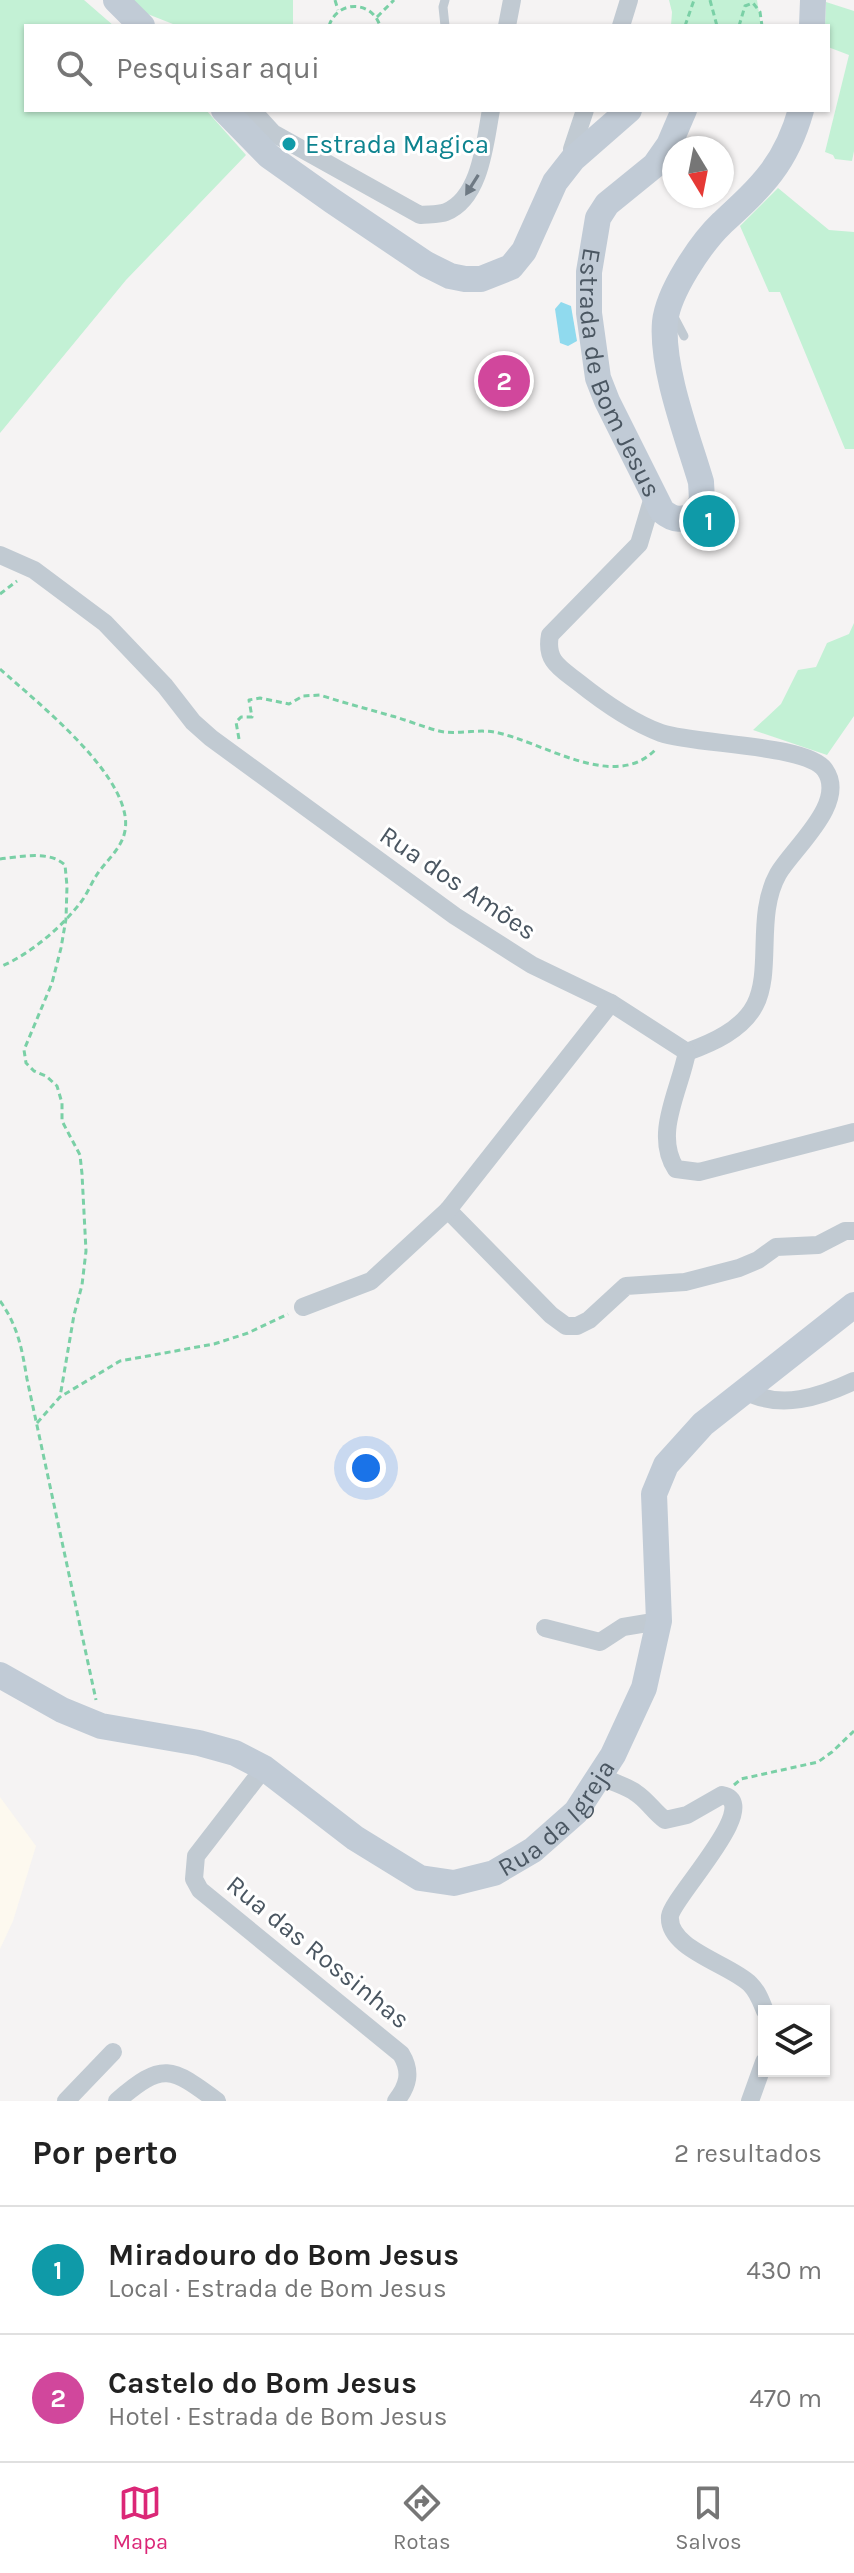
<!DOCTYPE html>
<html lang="pt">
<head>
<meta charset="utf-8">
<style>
  body { margin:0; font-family:Karla,sans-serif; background:#f2f2f2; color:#222 }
  .controls { position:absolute; right:24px; bottom:24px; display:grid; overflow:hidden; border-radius:0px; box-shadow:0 2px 6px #0004 }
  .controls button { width:72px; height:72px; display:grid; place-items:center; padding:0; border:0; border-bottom:2px solid #e0e0e0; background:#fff; color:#222; font:40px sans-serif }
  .compass { position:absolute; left:662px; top:136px; width:72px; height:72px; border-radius:50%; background:#fff; box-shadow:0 2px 6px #0004; rotate:170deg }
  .you { position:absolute; left:366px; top:1468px; width:28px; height:28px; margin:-20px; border:6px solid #fff; border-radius:50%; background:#1a73e8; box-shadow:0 0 0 12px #1a73e833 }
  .badge { display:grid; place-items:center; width:52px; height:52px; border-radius:50%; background:#db2777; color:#fff; font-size:26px; font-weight:700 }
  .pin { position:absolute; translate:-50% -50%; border:4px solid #fff; box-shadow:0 2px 8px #0006 }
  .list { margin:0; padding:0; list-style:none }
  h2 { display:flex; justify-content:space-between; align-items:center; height:104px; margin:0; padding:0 32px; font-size:34px }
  h2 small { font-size:26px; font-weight:400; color:#767676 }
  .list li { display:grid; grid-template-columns:52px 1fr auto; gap:24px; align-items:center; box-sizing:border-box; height:128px; padding:0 32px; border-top:2px solid #e0e0e0 }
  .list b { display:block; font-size:30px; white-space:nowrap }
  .list p { margin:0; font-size:26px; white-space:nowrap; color:#767676 }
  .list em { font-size:26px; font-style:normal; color:#767676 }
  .icon { flex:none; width:44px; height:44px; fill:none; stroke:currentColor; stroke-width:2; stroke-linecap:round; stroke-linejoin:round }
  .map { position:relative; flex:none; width:854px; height:2101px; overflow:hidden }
  .search { position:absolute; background:#fff; box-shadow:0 2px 6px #0004; left:24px; right:24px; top:24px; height:88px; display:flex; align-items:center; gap:20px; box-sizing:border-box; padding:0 28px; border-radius:0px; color:#767676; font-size:30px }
  .sheet { height:360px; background:#fff }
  nav { display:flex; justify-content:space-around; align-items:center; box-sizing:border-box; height:112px; border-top:2px solid #e0e0e0; background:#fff; font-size:22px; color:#767676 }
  nav a { display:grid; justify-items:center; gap:4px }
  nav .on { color:#db2777 }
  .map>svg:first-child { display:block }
  .commercial { fill:#fdf9ef }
  .green { fill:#c3f1d5 }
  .water { fill:#90daee }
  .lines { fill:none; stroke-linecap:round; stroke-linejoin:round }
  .path { stroke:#7ad0a6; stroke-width:3; stroke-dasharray:6 4; stroke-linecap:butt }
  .lane { stroke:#c1cad2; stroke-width:9 }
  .street { stroke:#c1cad2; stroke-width:18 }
  .secondary { stroke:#c1cbd6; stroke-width:26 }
  .oneway { fill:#6e7983 }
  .culture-dot { fill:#0f9aa8; stroke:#fff; stroke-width:3 }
  .labels { text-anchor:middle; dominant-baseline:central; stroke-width:6; stroke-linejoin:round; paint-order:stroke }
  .culture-label { font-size:26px; fill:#0d838f; stroke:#fff; text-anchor:start }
  .street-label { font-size:26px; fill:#4a5661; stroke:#fff }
</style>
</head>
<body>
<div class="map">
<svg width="854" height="2101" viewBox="0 0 854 2101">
  <rect width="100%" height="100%" fill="#f5f3f3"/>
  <!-- commercial -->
  <path class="commercial" d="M0,1797L36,1846L13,1921L0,1949Z"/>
  <!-- green -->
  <g class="green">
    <path d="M0,0H84L114,26H26V110H206L246,155L126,280L0,433Z"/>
    <path d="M131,0H293V26H178L145,13Z"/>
    <path d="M669,0H757L761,26H671L672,12Z"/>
    <path d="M826,2L854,11V151L852,161L835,159L833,155L825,152L849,55L828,47V26H825Z"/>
    <path d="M778,188L829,230L854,232V449H845L780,292H769L740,226Z"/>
    <path d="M854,623V716L827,755L753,730L781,704L798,670L816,667L827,643L849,634Z"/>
  </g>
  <!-- water -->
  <path class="water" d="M561,302L571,306L577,341L568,346L560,343L555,309Z"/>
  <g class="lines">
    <!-- path -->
    <g class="path">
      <path d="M335,0L338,10"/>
      <path d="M710,0L717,26"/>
      <path d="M377,17L394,0"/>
      <path d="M329,26C337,0 372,0 380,26"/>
      <path d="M685,26L694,0"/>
      <path d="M739,26L745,6L753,3L760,12L762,26"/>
      <path d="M0,594L17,581"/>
      <path d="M0,669C35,701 140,782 124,835C119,851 105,862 96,876C91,884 87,894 81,902C61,928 30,954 0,967"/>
      <path d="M239,739L236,722L241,717H252L249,700L260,698L289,704L303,696L320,695C344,703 368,709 392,716C407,720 423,727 439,731C456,735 476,729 494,732C543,741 615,794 657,748"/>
      <path d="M0,859C20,857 49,850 65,865L67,886L66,919L61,948L52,983L24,1050L26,1063L34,1071L46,1076L57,1086L62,1103V1121L80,1155L82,1174L86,1251L82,1285L74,1315L60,1397"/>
      <path d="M0,1301C18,1326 22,1349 27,1379L96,1700"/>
      <path d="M37,1423L60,1397L120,1361L214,1344L248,1333L288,1314"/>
      <path d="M734,1785L741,1779L818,1762L832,1752L854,1731"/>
    </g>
    <!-- lane -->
    <g class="lane">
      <path d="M445,0L443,7L445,26"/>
      <path d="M673,315L684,336"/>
    </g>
    <!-- street -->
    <g class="street">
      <path d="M507,26L512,0"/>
      <path d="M621,26L629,0"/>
      <path d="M252,110L273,133L420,215C428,214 439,215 446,212C481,198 485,141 491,110"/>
      <path d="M573,159L572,149L585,110"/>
      <path d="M653,497L639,544L550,635C545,661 560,668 578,682C603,702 631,722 661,733C696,745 807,744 825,770C848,803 793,848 778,874C755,915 773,970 755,1005C742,1030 712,1043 687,1052"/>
      <path d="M0,555L34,570L105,623L165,686L193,722L211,738L455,916L532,965L611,1003L687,1052"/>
      <path d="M687,1052C680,1090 653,1134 676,1169L699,1172L854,1132"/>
      <path d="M448,1210L551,1315L566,1326H577L589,1320L626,1286L685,1282L739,1268L758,1260L776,1247L818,1245L845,1231H854"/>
      <path d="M303,1307L371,1281L448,1210L611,1003"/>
      <path d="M745,1391C781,1410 820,1397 854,1381"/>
      <path d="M545,1628L600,1642L623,1627L659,1621"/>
      <path d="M264,1768L196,1856L194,1879L200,1890L401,2054C412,2072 408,2086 396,2101"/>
      <path d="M600,1775C612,1783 625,1785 636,1793C647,1800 654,1812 665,1820L687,1815L722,1795C765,1803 673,1896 670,1916C667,1949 730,1964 750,1984C758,1992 761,2001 765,2011"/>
      <path d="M66,2101L113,2052"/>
      <path d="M117,2101C163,2061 171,2067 217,2101"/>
      <path d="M750,2101L764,2062"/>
    </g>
    <!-- secondary -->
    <g class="secondary">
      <path d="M116,0L142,26"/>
      <path d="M812,26L813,0"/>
      <path d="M224,110L269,156L331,200L426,264L450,276L465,279H481L511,267L524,251L555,182L573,159L629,110"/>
      <path id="s1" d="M684,110L669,145L655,165L607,204L598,218L589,272V313L598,378L607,401L662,511C674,521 683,521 696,513L702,500L701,482C688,438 661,368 665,322C668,292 701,243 722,223C762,186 786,164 801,110"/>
      <path id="s2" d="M0,1675L62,1710L101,1726L199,1743L235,1753L264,1768L355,1838L420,1878L454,1883L494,1873L533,1850L576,1812L613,1755L644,1688L659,1621L654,1494L666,1465L703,1424L854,1305"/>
    </g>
  </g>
  <!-- one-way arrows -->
  <defs><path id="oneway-solid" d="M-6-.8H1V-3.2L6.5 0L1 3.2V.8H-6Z" transform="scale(2)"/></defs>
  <use class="oneway" href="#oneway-solid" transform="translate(472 185) rotate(122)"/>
  <!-- markers -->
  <circle class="culture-dot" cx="289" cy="144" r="8"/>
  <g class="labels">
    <!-- culture labels -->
    <g class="culture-label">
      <text x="305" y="144">Estrada Magica</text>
    </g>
    <!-- street labels -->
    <g class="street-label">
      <text stroke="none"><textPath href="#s1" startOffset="302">Estrada de Bom Jesus</textPath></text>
      <text transform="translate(458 883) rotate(34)">Rua dos Amões</text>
      <text stroke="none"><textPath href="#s2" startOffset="634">Rua da Igreja</textPath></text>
      <text transform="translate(318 1952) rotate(39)">Rua das Rossinhas</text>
    </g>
  </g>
</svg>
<div class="controls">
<button><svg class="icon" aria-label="layers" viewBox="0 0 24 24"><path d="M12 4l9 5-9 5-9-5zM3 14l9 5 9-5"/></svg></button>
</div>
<svg class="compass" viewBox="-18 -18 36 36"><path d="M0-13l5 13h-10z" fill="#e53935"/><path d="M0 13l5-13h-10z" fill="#767676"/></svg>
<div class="you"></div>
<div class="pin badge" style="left:709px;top:521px;background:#0f9aa8">1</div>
<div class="pin badge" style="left:504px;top:381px;background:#d1479c">2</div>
<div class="search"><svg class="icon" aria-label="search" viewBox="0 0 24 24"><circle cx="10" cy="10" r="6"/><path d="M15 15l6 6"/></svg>Pesquisar aqui</div>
</div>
<section class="sheet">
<h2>Por perto<small>2 resultados</small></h2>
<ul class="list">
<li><span class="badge" style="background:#0f9aa8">1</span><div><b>Miradouro do Bom Jesus</b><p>Local · Estrada de Bom Jesus</p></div><em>430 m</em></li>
<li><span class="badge" style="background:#d1479c">2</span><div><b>Castelo do Bom Jesus</b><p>Hotel · Estrada de Bom Jesus</p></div><em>470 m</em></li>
</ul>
</section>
<nav>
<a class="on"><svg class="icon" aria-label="map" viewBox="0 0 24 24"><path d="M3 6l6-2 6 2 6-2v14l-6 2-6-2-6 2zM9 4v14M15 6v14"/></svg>Mapa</a>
<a><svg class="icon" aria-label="directions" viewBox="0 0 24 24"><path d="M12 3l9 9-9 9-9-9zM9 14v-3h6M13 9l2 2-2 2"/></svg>Rotas</a>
<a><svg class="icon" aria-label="saved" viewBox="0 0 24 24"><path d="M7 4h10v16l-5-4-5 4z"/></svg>Salvos</a>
</nav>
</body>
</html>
